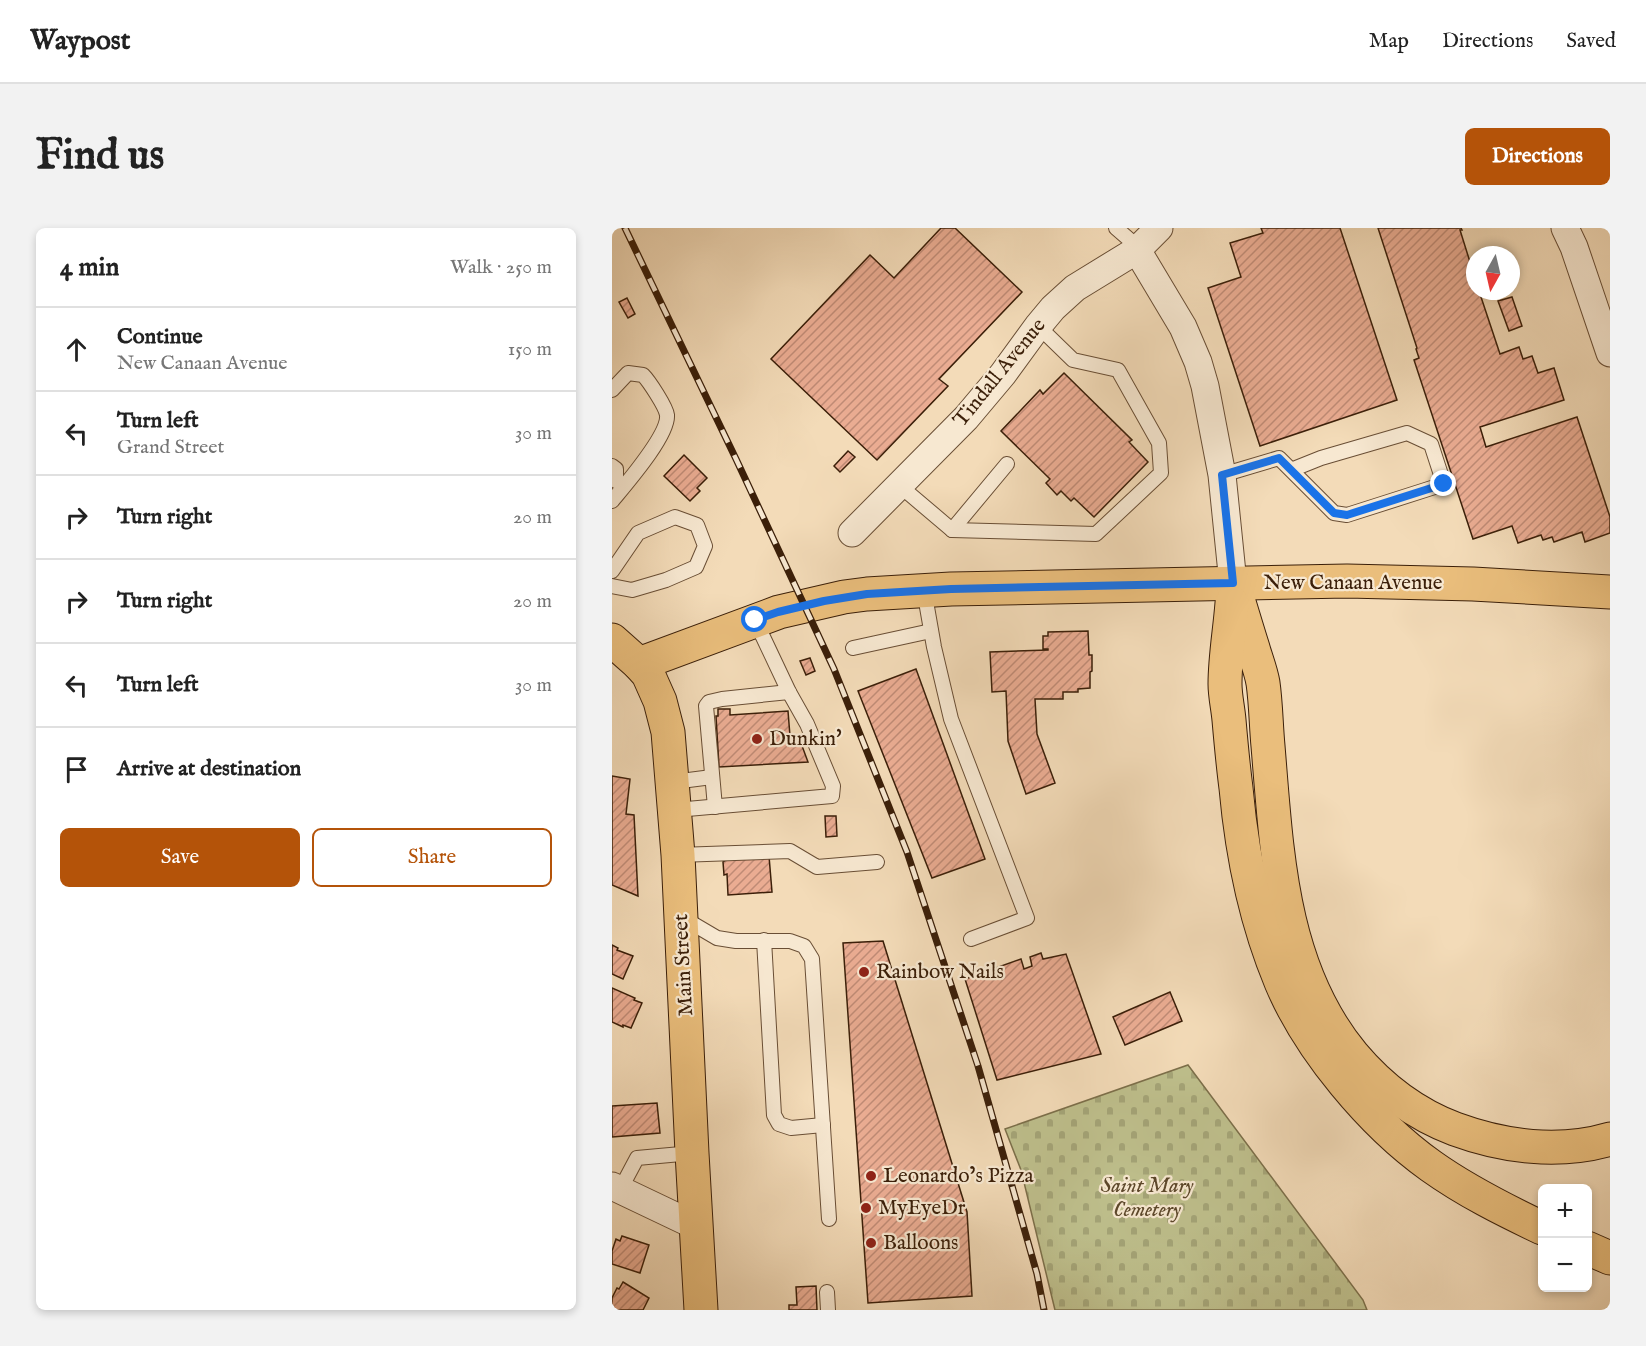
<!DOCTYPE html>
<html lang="en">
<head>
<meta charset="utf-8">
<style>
  body { margin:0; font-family:"IM FELL English",serif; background:#f2f2f2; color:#222 }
  .controls { position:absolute; right:18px; bottom:18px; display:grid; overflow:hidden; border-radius:9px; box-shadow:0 3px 9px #0003 }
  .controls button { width:54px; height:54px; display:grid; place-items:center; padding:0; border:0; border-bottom:2px solid #e0e0e0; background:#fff; color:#222; font:30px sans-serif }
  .compass { position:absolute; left:854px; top:18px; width:54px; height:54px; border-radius:50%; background:#fff; box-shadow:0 3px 9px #0003; rotate:188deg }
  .stop { position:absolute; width:18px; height:18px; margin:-14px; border:4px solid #1a73e8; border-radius:50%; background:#fff }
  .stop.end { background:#1a73e8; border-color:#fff; box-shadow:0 2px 6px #0008 }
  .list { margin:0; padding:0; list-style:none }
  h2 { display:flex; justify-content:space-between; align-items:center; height:78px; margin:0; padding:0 24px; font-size:26px }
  h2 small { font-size:20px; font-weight:400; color:#767676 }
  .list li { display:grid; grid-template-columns:39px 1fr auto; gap:18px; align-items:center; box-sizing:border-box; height:84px; padding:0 24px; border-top:2px solid #e0e0e0 }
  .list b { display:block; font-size:22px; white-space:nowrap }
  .list p { margin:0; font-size:20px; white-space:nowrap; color:#767676 }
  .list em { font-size:20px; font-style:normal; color:#767676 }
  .actions { display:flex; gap:12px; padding:18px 24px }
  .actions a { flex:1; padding:14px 0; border:2px solid #b45309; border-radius:9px; text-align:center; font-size:21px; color:#b45309 }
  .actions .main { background:#b45309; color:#fff }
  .icon { flex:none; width:33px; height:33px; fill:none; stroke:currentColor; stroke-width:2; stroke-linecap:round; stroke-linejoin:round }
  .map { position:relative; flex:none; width:998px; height:1082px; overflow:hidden; border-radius:9px }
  header { display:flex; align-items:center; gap:36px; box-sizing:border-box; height:84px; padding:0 30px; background:#fff; border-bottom:2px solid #e0e0e0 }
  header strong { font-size:28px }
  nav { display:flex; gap:33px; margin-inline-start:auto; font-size:21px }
  .intro { display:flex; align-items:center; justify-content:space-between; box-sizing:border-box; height:144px; padding:0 36px }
  h1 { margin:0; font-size:42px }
  .button { padding:15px 27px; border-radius:9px; background:#b45309; color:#fff; font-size:21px; font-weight:700 }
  main { display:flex; gap:36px; padding:0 36px }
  aside { flex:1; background:#fff; border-radius:9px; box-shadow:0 3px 9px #0003 }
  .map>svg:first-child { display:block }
  .cemetery { fill:url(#cemetery-stones); stroke:#7c6f4a; stroke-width:1.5 }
  .building { fill:url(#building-hatch); stroke:#3b1f09; stroke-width:1.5 }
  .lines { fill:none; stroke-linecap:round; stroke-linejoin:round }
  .lane-casing { stroke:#694e35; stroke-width:16 }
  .street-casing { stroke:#694e35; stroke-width:29 }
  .primary-casing { stroke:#3b1f09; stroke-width:35 }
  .highway-casing { stroke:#3b1f09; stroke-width:35 }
  .lane { stroke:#f7e8d1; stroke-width:14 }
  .street { stroke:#f7e8d1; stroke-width:27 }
  .primary { stroke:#eabe7c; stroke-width:33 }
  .highway { stroke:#eabe7c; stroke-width:33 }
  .rail-casing { stroke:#3b1f09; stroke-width:7 }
  .rail { stroke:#f7e8d1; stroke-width:4.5; stroke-dasharray:14; stroke-linecap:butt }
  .route { stroke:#1a73e8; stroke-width:8 }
  .poi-dot { fill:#8f2418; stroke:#f7e8d1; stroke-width:2 }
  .labels { text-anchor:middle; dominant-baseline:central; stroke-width:4.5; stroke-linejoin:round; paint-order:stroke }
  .street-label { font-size:21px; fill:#3b1f09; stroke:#f7e8d1 }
  .poi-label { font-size:21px; fill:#3b1f09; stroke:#f7e8d1; text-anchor:start }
  .park-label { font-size:21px; font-style:italic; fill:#5c472a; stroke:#f7e8d1 }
</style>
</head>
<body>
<header>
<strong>Waypost</strong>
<nav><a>Map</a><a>Directions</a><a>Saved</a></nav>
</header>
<div class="intro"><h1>Find us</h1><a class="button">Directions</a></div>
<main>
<aside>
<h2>4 min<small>Walk · 250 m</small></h2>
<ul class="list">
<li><svg class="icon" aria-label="ahead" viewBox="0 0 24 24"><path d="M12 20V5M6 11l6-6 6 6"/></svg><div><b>Continue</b><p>New Canaan Avenue</p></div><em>150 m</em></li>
<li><svg class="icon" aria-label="left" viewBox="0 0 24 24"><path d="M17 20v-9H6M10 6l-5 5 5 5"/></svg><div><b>Turn left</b><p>Grand Street</p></div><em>30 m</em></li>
<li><svg class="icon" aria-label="right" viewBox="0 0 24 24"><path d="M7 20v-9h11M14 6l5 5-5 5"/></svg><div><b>Turn right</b></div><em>20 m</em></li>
<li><svg class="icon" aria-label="right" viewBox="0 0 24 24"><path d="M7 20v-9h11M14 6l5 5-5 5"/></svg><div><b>Turn right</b></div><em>20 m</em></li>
<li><svg class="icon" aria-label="left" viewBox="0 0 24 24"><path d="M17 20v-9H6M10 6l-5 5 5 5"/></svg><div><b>Turn left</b></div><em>30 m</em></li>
<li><svg class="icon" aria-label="arrive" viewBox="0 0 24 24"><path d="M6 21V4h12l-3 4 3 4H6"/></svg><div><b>Arrive at destination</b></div></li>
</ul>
<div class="actions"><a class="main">Save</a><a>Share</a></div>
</aside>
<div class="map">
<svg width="998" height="1082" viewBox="0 0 998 1082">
  <defs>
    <pattern id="cemetery-stones" width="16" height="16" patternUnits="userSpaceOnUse" patternTransform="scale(1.5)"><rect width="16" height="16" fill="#bebf8c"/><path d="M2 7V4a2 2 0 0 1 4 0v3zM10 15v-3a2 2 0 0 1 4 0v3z" fill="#a4a477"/></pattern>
    <pattern id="building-hatch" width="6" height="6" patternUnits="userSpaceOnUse" patternTransform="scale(1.5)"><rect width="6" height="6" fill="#eaac92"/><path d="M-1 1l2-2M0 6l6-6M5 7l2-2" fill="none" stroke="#bf8b75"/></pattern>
  </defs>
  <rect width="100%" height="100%" fill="#f3dbb8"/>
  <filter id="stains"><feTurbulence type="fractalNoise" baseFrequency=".00333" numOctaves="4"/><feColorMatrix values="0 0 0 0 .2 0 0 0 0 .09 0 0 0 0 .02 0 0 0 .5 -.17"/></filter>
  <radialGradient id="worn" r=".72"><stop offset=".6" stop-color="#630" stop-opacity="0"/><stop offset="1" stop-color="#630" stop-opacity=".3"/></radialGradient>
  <!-- cemetery -->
  <path class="cemetery" d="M576,837L751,1072L755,1082H443L409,942L393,901Z"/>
  <!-- building -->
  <g class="building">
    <path d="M329,0H343L410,64L327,151L336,158L265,232L159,131L258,27L282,50Z"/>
    <path d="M649,0H728L785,172L648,218L596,60L629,49L618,15L651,5Z"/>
    <path d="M766,0H849L850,2H848L863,50V63H867L888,126L907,119L911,131L920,128L926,145L942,140L952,172L868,199L874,219L965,189L998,289V305L973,314L970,304L942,314L940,309L931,312L929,307L906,315L900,298L861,311L802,132L807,130L804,121L805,120Z"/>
    <path d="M900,69L910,98L897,103L886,73Z"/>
    <path d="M15,70L23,86L16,90L7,74Z"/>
    <path d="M452,145L520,212L517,214L536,234L482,289L462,270L459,273L449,263L445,267L434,255L438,251L389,203L428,162L431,166Z"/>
    <path d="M236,223L243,229L228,244L222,238Z"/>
    <path d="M72,227L95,250L85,260L88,263L78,273L52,248Z"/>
    <path d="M476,403L477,427H480V443L478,444V460L466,461V464H451V471H423L425,506L443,555L414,566L396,513L394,463L380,464L378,424L436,422V421H431V408H436V404Z"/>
    <path d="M198,430L203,443L194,447L188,433Z"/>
    <path d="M304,441L373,631L320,650L246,463Z"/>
    <path d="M106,481H118V487L176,483L178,508L186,507L196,534L107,539L104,488H106Z"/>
    <path d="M0,548L18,551L14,586L22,587L26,668L0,657Z"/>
    <path d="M213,588H224L225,608L214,609Z"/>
    <path d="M157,628L160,664L116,667L115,646L112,647L111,634L114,632Z"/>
    <path d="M271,713L355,984L360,1068L256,1075L231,715Z"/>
    <path d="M0,717L6,720L5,722L21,728L11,751L0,746Z"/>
    <path d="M429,725L431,731L454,726L489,826L385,852L353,751L409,731L412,741L420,738L418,729Z"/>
    <path d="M0,760L23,770L22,772L30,775L19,800L11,797V799L0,794Z"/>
    <path d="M558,764L570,793L513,817L501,789Z"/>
    <path d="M45,875L48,905L0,909V878Z"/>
    <path d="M10,1008L37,1017L28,1045L0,1036V1023L4,1011L8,1013Z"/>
    <path d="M11,1054L37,1070L31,1082H0V1070L5,1060L7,1061Z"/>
    <path d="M204,1058L205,1082H177V1077H185L184,1059Z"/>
  </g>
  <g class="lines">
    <defs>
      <g id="lane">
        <path d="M504,0L527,20"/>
        <path d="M0,162L16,145L31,147C37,153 54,179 55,187C57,207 13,257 0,273"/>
        <path d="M0,238L4,241V253"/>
        <path d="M610,247L667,230L722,285L735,287L832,256L819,216L795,205L709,230L679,242"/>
        <path d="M287,257L340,302L484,306L549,245L547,215L506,142L461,132L426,98"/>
        <path d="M340,302L395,236"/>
        <path d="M0,343L26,305L63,289L85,297L93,318L84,339L54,352L20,362L0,358"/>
        <path d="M312,362L322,419L339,491L415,690L359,711"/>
        <path d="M241,420L319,403"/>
        <path d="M61,554L100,549"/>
        <path d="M103,579L94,478L97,474L110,471L177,464"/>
        <path d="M64,582L220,568L221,558L195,496L177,464L143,392"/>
        <path d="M66,627L178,623L205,639L265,634"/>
        <path d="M71,690L105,710L124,713H178L192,718L200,731L217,991"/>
        <path d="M152,712L162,887L167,896L179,900L211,897"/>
        <path d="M8,962L25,930L80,925"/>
        <path d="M215,1064L216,1082"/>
      </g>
      <g id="street">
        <path d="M953,0L962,19L998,125"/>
        <path d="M525,22L571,99L586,134L593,158L610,247L621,355"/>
        <path d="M240,305L354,190L391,146L426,98L441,80L463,60L525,22L547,0"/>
        <path d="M0,958L84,998"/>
      </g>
      <g id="primary">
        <path d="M0,412L27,436L36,446L48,473L56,504L66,627L80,925L89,1082"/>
        <path d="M27,436L167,384L232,369L255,366L339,361L735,353L861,356L998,364"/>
      </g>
      <g id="highway">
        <path d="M621,355C628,377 634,398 641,420C644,431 649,443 651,455C654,476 654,497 656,518C665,626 669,740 741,827C768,859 803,886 843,901C892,919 947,926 998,911"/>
        <path d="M620,375C618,402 613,429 613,456C613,468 616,480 617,492C619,515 621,537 624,560C630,627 643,692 669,754C697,821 760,896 819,938C854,963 892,982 930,1000"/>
        <path d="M975,1020L998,1030"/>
      </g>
    </defs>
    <!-- lane casing -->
    <use href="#lane" class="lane-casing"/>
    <!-- street casing -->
    <use href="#street" class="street-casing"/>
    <!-- primary casing -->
    <use href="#primary" class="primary-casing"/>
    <!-- highway casing -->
    <use href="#highway" class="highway-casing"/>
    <!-- lane -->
    <use href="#lane" class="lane"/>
    <!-- street -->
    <use href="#street" class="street"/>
    <!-- primary -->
    <use href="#primary" class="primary"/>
    <!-- highway -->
    <use href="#highway" class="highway"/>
    <defs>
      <path id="rail" d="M13,0L124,231L222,441L295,624L366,838L425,1046L432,1082"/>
    </defs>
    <!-- rail casing -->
    <use href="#rail" class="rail-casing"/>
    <!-- rail -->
    <use href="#rail" class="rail"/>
  </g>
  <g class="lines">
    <!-- route -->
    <path class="route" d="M143,392L166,384L212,373L255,366L339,361L621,355L610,247L667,230L722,285L735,287L832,256"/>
  </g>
  <!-- markers -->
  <g class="poi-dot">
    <circle cx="145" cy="511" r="6"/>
    <circle cx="252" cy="744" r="6"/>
    <circle cx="259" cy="948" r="6"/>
    <circle cx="254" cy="980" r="6"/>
    <circle cx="259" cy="1015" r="6"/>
  </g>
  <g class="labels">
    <!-- street labels -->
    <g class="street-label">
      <text transform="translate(388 145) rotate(-51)">Tindall Avenue</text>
      <text x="741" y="355">New Canaan Avenue</text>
      <text transform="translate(72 737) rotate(-93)">Main Street</text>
    </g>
    <!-- poi labels -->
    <g class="poi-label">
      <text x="157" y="511">Dunkin'</text>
      <text x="264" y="744">Rainbow Nails</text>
      <text x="271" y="948">Leonardo’s Pizza</text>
      <text x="266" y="980">MyEyeDr</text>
      <text x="271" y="1015">Balloons</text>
    </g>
    <!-- park labels -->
    <g class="park-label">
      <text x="535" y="958">Saint Mary<tspan x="535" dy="24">Cemetery</tspan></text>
    </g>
  </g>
  <rect width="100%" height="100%" filter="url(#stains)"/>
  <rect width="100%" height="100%" fill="url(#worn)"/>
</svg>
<div class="controls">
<button>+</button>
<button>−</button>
</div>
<svg class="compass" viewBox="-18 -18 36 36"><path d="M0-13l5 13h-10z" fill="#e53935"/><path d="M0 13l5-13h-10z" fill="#767676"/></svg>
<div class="stop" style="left:143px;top:392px"></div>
<div class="stop end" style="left:832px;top:256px"></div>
</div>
</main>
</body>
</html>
